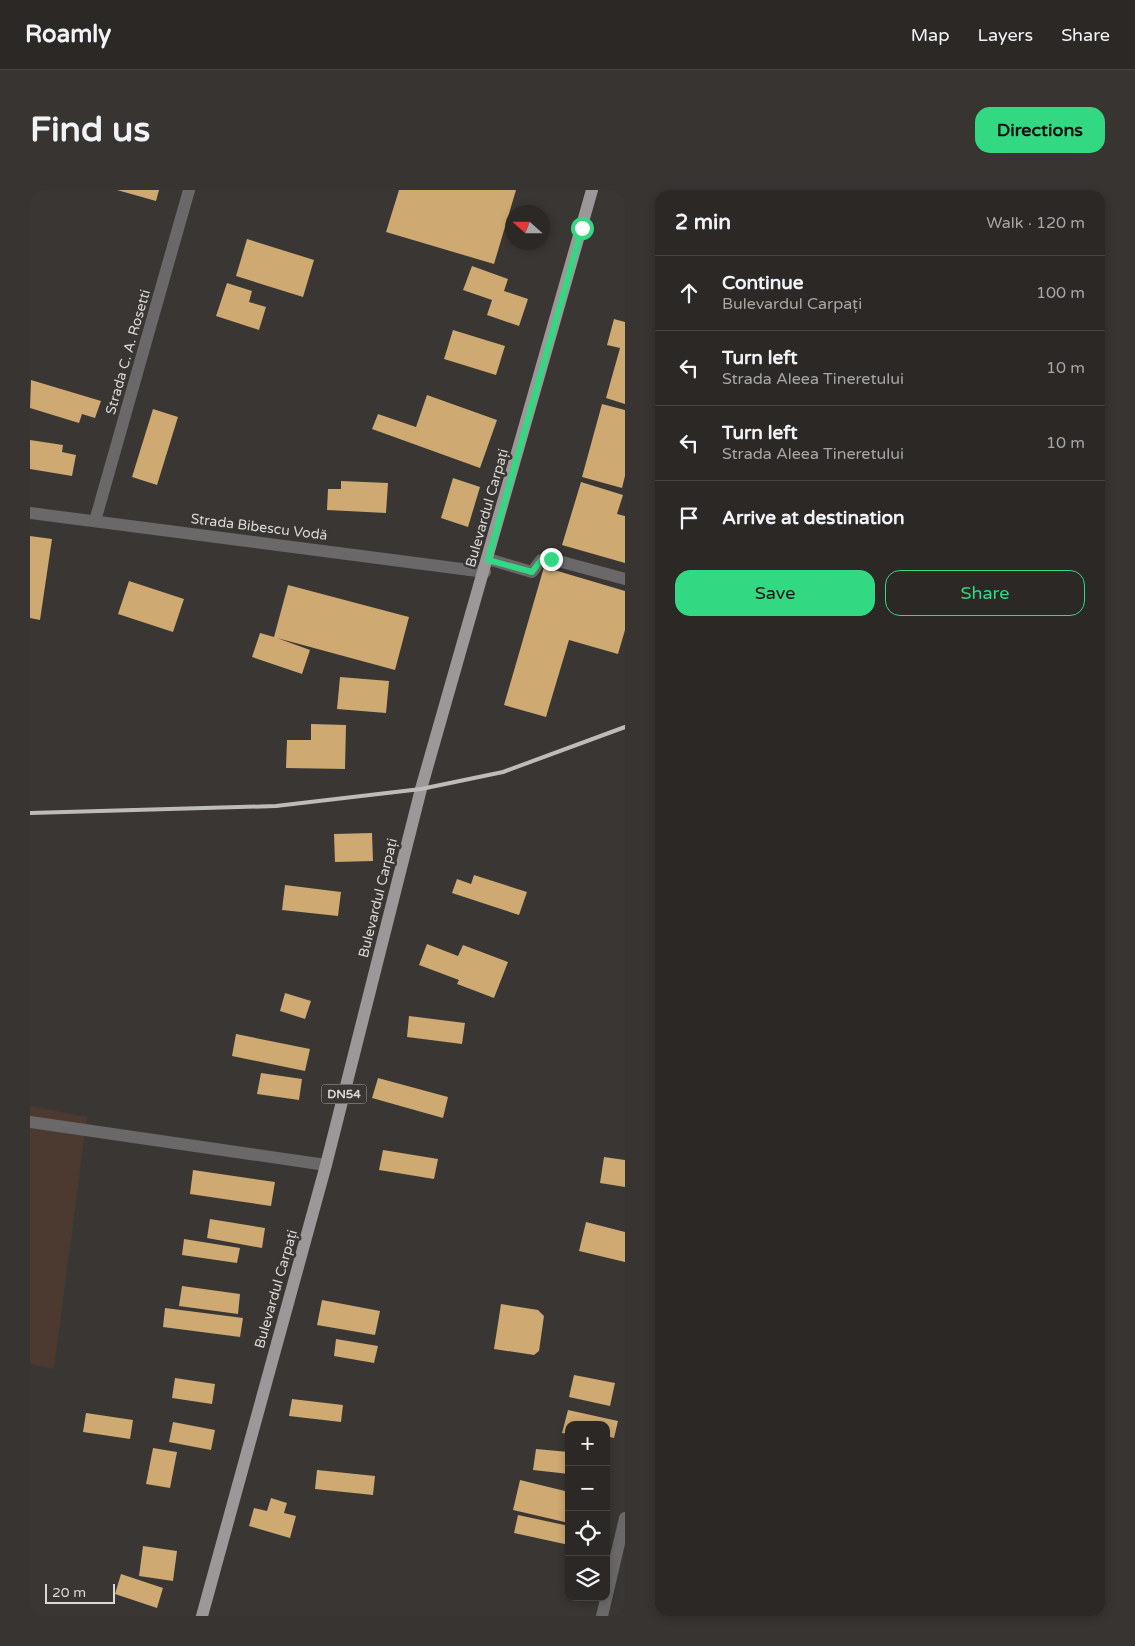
<!DOCTYPE html>
<html lang="en">
<head>
<meta charset="utf-8">
<style>
  body { margin:0; font-family:"Varela Round",sans-serif; background:#373432; color:#f1f3f6 }
  .controls { position:absolute; right:15px; bottom:15px; display:grid; overflow:hidden; border-radius:10px; box-shadow:0 2px 8px #0003 }
  .controls button { width:45px; height:45px; display:grid; place-items:center; padding:0; border:0; border-bottom:1px solid #474443; background:#2b2826; color:#f1f3f6; font:25px sans-serif }
  .compass { position:absolute; left:475px; top:15px; width:45px; height:45px; border-radius:50%; background:#2b2826; box-shadow:0 2px 8px #0003; rotate:291deg }
  .scale { position:absolute; left:15px; bottom:12px; width:70px; box-sizing:border-box; padding-left:5px; border:2px solid #dad9d6; border-top:0; font-size:14px; line-height:18px; white-space:nowrap; color:#dad9d6; -webkit-text-stroke:4px #393633; paint-order:stroke }
  .stop { position:absolute; width:15px; height:15px; margin:-11px; border:4px solid #32d882; border-radius:50%; background:#fff }
  .stop.end { background:#32d882; border-color:#fff; box-shadow:0 1px 5px #0008 }
  .list { margin:0; padding:0; list-style:none }
  h2 { display:flex; justify-content:space-between; align-items:center; height:65px; margin:0; padding:0 20px; font-size:21px }
  h2 small { font-size:16px; font-weight:400; color:#a6a6a7 }
  .list li { display:grid; grid-template-columns:32px 1fr auto; gap:15px; align-items:center; box-sizing:border-box; height:75px; padding:0 20px; border-top:1px solid #474443 }
  .list b { display:block; font-size:19px; white-space:nowrap }
  .list p { margin:0; font-size:16px; white-space:nowrap; color:#a6a6a7 }
  .list em { font-size:16px; font-style:normal; color:#a6a6a7 }
  .actions { display:flex; gap:10px; padding:15px 20px }
  .actions a { flex:1; padding:11px 0; border:1px solid #32d882; border-radius:15px; text-align:center; font-size:18px; color:#32d882 }
  .actions .main { background:#32d882; color:#111 }
  .icon { flex:none; width:28px; height:28px; fill:none; stroke:currentColor; stroke-width:2; stroke-linecap:round; stroke-linejoin:round }
  .map { position:relative; flex:none; width:595px; height:1426px; overflow:hidden; border-radius:15px }
  header { display:flex; align-items:center; gap:30px; box-sizing:border-box; height:70px; padding:0 25px; background:#2b2826; border-bottom:1px solid #474443 }
  header strong { font-size:24px }
  nav { display:flex; gap:28px; margin-inline-start:auto; font-size:18px }
  .intro { display:flex; align-items:center; justify-content:space-between; box-sizing:border-box; height:120px; padding:0 30px }
  h1 { margin:0; font-size:35px }
  .button { padding:12px 22px; border-radius:15px; background:#32d882; color:#111; font-size:18px; font-weight:700 }
  main { display:flex; gap:30px; padding:0 30px }
  aside { flex:1; background:#2b2826; border-radius:15px; box-shadow:0 2px 8px #0003 }
  .map>svg:first-child { display:block }
  .industrial { fill:#4c3a31 }
  .building { fill:#cea971 }
  .lines { fill:none; stroke-linecap:round; stroke-linejoin:round }
  .minor { stroke:#6a6868; stroke-width:12 }
  .major { stroke:#9c9798; stroke-width:12 }
  .rail { stroke:#bebcb9; stroke-width:4 }
  .route { stroke:#32d882; stroke-width:6 }
  .labels { text-anchor:middle; dominant-baseline:central; stroke-width:5; stroke-linejoin:round; paint-order:stroke }
  .shield { fill:#393633; stroke:#aaa8a5; stroke-width:1 }
  .shield-label { font-size:12px; font-weight:bold; fill:#dad9d6 }
  .street-label { font-size:14px; fill:#dad9d6; stroke:#393633 }
</style>
</head>
<body>
<header>
<strong>Roamly</strong>
<nav><a>Map</a><a>Layers</a><a>Share</a></nav>
</header>
<div class="intro"><h1>Find us</h1><a class="button">Directions</a></div>
<main>
<div class="map">
<svg width="595" height="1426" viewBox="0 0 595 1426">
  <rect width="100%" height="100%" fill="#393633"/>
  <!-- industrial -->
  <path class="industrial" d="M0,916L57,927L24,1179L0,1174Z"/>
  <!-- building -->
  <g class="building">
    <path d="M87,0H129L126,11Z"/>
    <path d="M369,0H486L464,74L356,42Z"/>
    <path d="M217,49L284,70L273,107L206,86Z"/>
    <path d="M442,76L478,89L474,101L498,109L489,136L457,125L462,110L433,100Z"/>
    <path d="M197,93L222,101L219,112L236,117L229,140L186,126Z"/>
    <path d="M584,129L595,132V214L576,208L590,158L577,155Z"/>
    <path d="M423,140L475,156L466,185L414,169Z"/>
    <path d="M1,190L71,211L65,228L52,224L49,233L0,218Z"/>
    <path d="M397,205L467,230L450,278L342,239L348,224L386,237Z"/>
    <path d="M572,214L595,220V286L592,298L552,287Z"/>
    <path d="M123,219L148,227L127,295L102,287Z"/>
    <path d="M0,250L33,255L32,262L46,265L42,286L0,279Z"/>
    <path d="M423,288L450,297L438,337L411,328Z"/>
    <path d="M311,291L358,293L356,323L297,320L298,299H311Z"/>
    <path d="M551,292L593,305L587,324L595,326V373L532,355Z"/>
    <path d="M0,346L22,349L10,430L0,428Z"/>
    <path d="M514,377L595,401V440L588,464L539,450L516,527L474,515Z"/>
    <path d="M99,391L154,409L143,442L88,424Z"/>
    <path d="M258,395L379,427L365,480L247,448L280,460L272,484L222,467L230,443L244,447Z"/>
    <path d="M310,487L359,491L356,523L307,519Z"/>
    <path d="M281,534L316,535L315,579L256,578L257,550H281Z"/>
    <path d="M342,643L343,671L305,672L304,644Z"/>
    <path d="M444,685L497,702L489,725L422,703L427,689L441,694Z"/>
    <path d="M255,695L311,702L308,726L252,720Z"/>
    <path d="M397,754L428,766L433,755L478,772L464,808L427,794L429,790L389,775Z"/>
    <path d="M255,803L281,811L275,829L250,821Z"/>
    <path d="M379,826L435,833L432,854L377,847Z"/>
    <path d="M206,844L280,859L275,881L202,866Z"/>
    <path d="M231,883L272,889L269,910L227,904Z"/>
    <path d="M348,888L418,907L413,928L342,908Z"/>
    <path d="M353,960L408,969L404,989L349,980Z"/>
    <path d="M574,967L595,970V997L570,993Z"/>
    <path d="M163,980L245,992L241,1016L160,1004Z"/>
    <path d="M180,1029L235,1038L232,1058L177,1048Z"/>
    <path d="M556,1032L595,1042V1072L549,1061Z"/>
    <path d="M154,1049L210,1058L207,1073L152,1065Z"/>
    <path d="M152,1096L210,1104L208,1124L149,1116Z"/>
    <path d="M292,1110L350,1121L345,1145L287,1135Z"/>
    <path d="M471,1114L508,1120L514,1126L509,1161L504,1165L464,1159Z"/>
    <path d="M135,1118L213,1128L210,1147L133,1137Z"/>
    <path d="M306,1149L348,1156L344,1173L304,1166Z"/>
    <path d="M544,1185L585,1193L580,1216L539,1207Z"/>
    <path d="M145,1188L185,1194L182,1214L142,1208Z"/>
    <path d="M262,1209L313,1215L311,1232L259,1226Z"/>
    <path d="M538,1220L588,1231L584,1248L576,1246V1235H539V1244L532,1243Z"/>
    <path d="M56,1223L103,1230L100,1249L53,1242Z"/>
    <path d="M143,1232L185,1240L181,1260L139,1252Z"/>
    <path d="M123,1258L147,1262L140,1298L116,1294Z"/>
    <path d="M506,1259L539,1262V1284L503,1280Z"/>
    <path d="M287,1280L345,1286L343,1305L285,1299Z"/>
    <path d="M490,1290L539,1302V1333L483,1320Z"/>
    <path d="M241,1308L257,1313L254,1323L266,1326L260,1348L219,1336L224,1318L237,1321Z"/>
    <path d="M488,1325L539,1336V1355L484,1343Z"/>
    <path d="M113,1356L147,1361L143,1391L109,1386Z"/>
    <path d="M91,1384L133,1398L127,1418L85,1404Z"/>
  </g>
  <g class="lines">
    <!-- minor -->
    <g class="minor">
      <path d="M0,323L455,382"/>
      <path d="M65,331L159,0"/>
      <path d="M458,369L502,382L511,370L521,369L595,389"/>
      <path d="M0,932L296,975"/>
      <path d="M572,1426L595,1328"/>
    </g>
    <!-- major -->
    <path class="major" d="M172,1426L296,975L391,599L562,0"/>
    <!-- rail -->
    <path class="rail" d="M0,623L246,616L391,599L473,582L595,537"/>
  </g>
  <g class="lines">
    <!-- route -->
    <path class="route" d="M521,369L511,370L502,382L458,370L552,38"/>
  </g>
  <g class="labels">
    <!-- shield labels -->
    <rect class="shield" x="291.5" y="894.5" width="45" height="19" rx="4"/>
    <g class="shield-label">
      <text x="314" y="904">DN54</text>
    </g>
    <!-- street labels -->
    <g class="street-label">
      <text transform="translate(98 162) rotate(-74)">Strada C. A. Rosetti</text>
      <text transform="translate(457 318) rotate(-74)">Bulevardul Carpați</text>
      <text transform="translate(229 337) rotate(7)">Strada Bibescu Vodă</text>
      <text transform="translate(348 708) rotate(-76)">Bulevardul Carpați</text>
      <text transform="translate(246 1099) rotate(-74)">Bulevardul Carpați</text>
    </g>
  </g>
</svg>
<div class="controls">
<button>+</button>
<button>−</button>
<button><svg class="icon" aria-label="locate" viewBox="0 0 24 24"><circle cx="12" cy="12" r="6"/><path d="M12 2v4M12 18v4M2 12h4M18 12h4"/></svg></button>
<button><svg class="icon" aria-label="layers" viewBox="0 0 24 24"><path d="M12 4l9 5-9 5-9-5zM3 14l9 5 9-5"/></svg></button>
</div>
<svg class="compass" viewBox="-18 -18 36 36"><path d="M0-13l5 13h-10z" fill="#e53935"/><path d="M0 13l5-13h-10z" fill="#a6a6a7"/></svg>
<div class="scale">20 m</div>
<div class="stop" style="left:552px;top:38px"></div>
<div class="stop end" style="left:521px;top:369px"></div>
</div>
<aside>
<h2>2 min<small>Walk · 120 m</small></h2>
<ul class="list">
<li><svg class="icon" aria-label="ahead" viewBox="0 0 24 24"><path d="M12 20V5M6 11l6-6 6 6"/></svg><div><b>Continue</b><p>Bulevardul Carpați</p></div><em>100 m</em></li>
<li><svg class="icon" aria-label="left" viewBox="0 0 24 24"><path d="M17 20v-9H6M10 6l-5 5 5 5"/></svg><div><b>Turn left</b><p>Strada Aleea Tineretului</p></div><em>10 m</em></li>
<li><svg class="icon" aria-label="left" viewBox="0 0 24 24"><path d="M17 20v-9H6M10 6l-5 5 5 5"/></svg><div><b>Turn left</b><p>Strada Aleea Tineretului</p></div><em>10 m</em></li>
<li><svg class="icon" aria-label="arrive" viewBox="0 0 24 24"><path d="M6 21V4h12l-3 4 3 4H6"/></svg><div><b>Arrive at destination</b></div></li>
</ul>
<div class="actions"><a class="main">Save</a><a>Share</a></div>
</aside>
</main>
</body>
</html>
